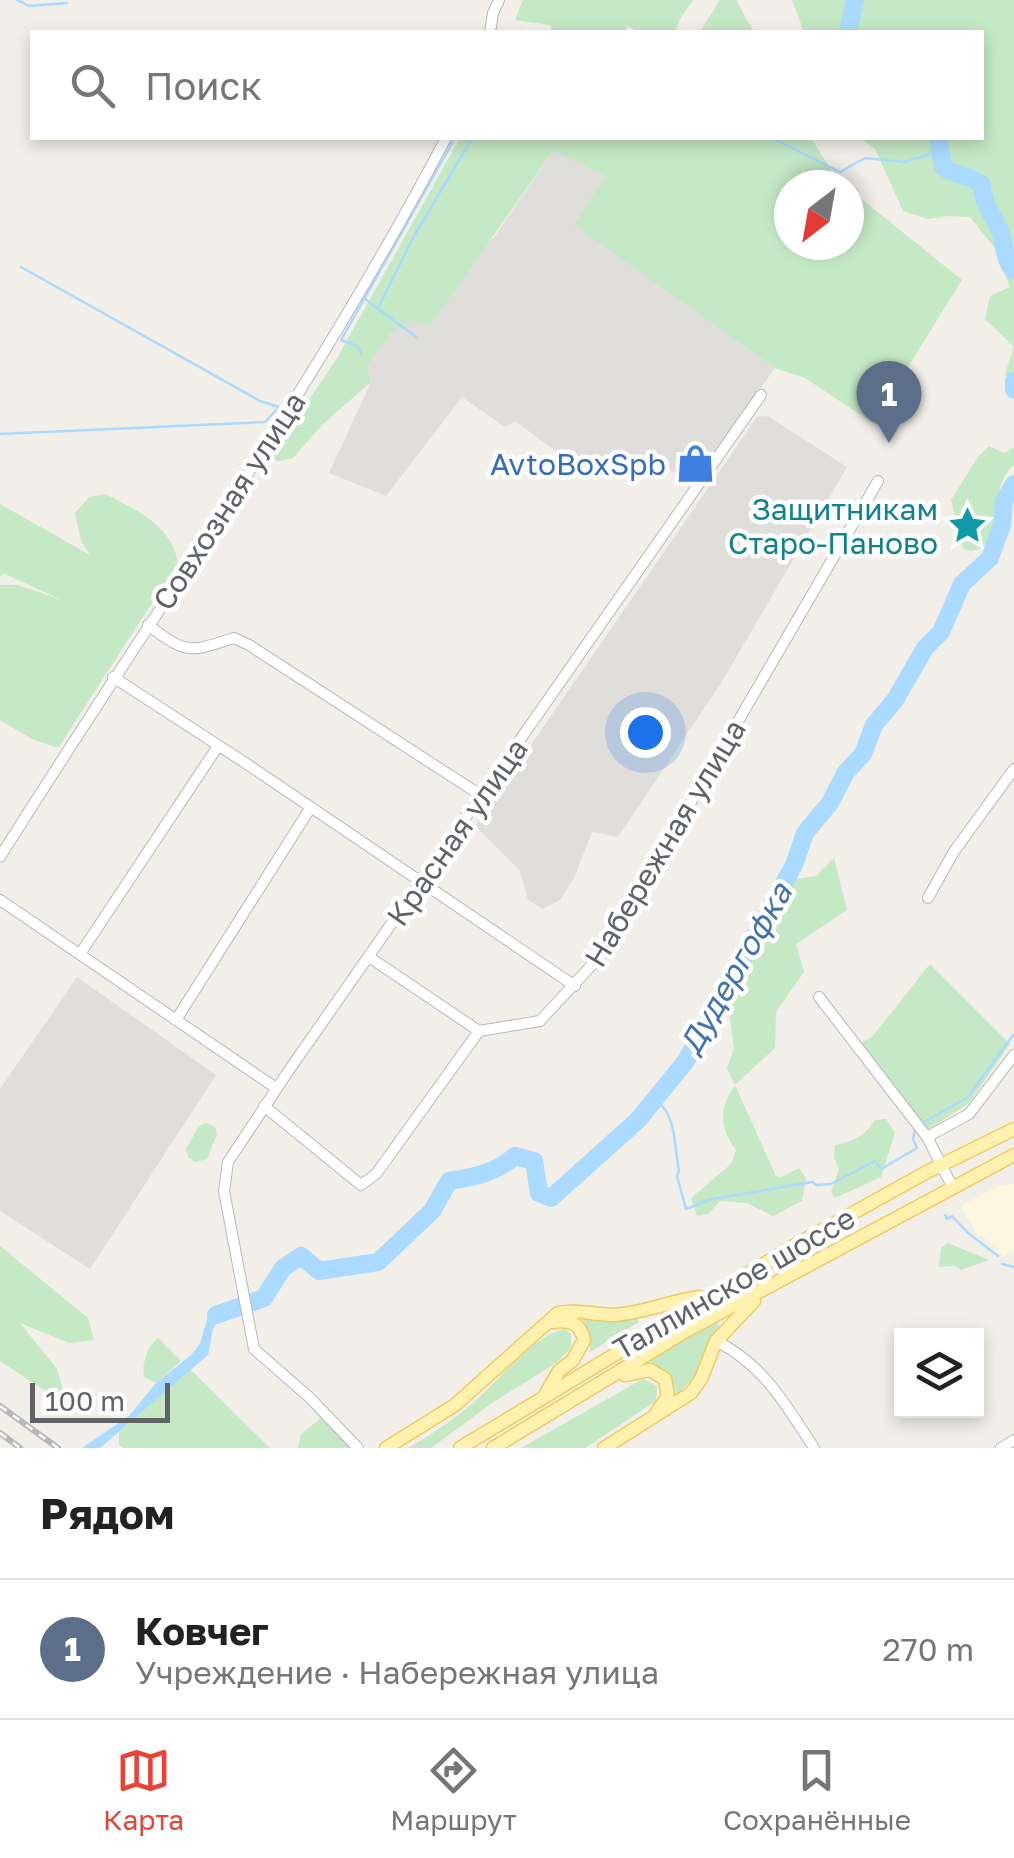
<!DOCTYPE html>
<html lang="ru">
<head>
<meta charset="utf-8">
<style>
  body { margin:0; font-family:"Golos Text",sans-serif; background:#f2f2f2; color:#222 }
  .controls { position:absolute; right:30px; bottom:30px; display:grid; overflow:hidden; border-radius:0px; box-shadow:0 5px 15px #0003 }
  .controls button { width:90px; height:90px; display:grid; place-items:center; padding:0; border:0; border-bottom:2px solid #e0e0e0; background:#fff; color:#222; font:50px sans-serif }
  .compass { position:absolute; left:774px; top:170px; width:90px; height:90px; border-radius:50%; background:#fff; box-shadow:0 5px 15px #0003; rotate:211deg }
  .scale { position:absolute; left:30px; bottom:25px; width:140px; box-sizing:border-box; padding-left:10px; border:5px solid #5f6368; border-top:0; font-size:28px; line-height:35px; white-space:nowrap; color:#5f6368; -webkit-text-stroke:8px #fff; paint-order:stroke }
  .you { position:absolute; left:645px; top:732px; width:35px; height:35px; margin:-25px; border:8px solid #fff; border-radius:50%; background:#1a73e8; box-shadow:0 0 0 15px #1a73e833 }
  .badge { display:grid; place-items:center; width:65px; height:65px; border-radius:50%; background:#ea4335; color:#fff; font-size:32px; font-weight:700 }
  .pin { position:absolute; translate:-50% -82px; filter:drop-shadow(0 2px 5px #0008) }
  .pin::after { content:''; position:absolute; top:52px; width:35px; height:30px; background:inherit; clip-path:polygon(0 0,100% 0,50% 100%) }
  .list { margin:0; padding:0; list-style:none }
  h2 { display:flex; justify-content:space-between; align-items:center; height:130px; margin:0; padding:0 40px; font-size:42px }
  h2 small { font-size:32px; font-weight:400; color:#767676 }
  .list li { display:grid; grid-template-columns:65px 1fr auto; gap:30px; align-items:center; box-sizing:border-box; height:140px; padding:0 40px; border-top:2px solid #e0e0e0 }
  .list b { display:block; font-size:38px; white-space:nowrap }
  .list p { margin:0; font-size:32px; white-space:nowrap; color:#767676 }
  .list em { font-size:32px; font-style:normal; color:#767676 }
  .icon { flex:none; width:55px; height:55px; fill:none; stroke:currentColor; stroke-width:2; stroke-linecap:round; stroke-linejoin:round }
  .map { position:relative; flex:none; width:1014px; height:1448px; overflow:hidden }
  .search { position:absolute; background:#fff; box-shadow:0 5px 15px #0003; left:30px; right:30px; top:30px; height:110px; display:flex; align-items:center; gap:25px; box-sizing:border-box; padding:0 35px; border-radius:0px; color:#767676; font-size:38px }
  .sheet { height:270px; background:#fff }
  nav { display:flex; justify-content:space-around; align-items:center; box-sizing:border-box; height:140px; border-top:2px solid #e0e0e0; background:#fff; font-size:28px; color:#767676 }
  nav a { display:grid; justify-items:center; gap:5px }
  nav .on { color:#ea4335 }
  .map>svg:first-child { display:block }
  .commercial { fill:#fef7e0 }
  .industrial { fill:#e0deda }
  .green { fill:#c5e8c5 }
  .water { fill:#aadaff }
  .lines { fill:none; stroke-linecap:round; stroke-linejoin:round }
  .stream { stroke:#aadaff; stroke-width:2.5 }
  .river { stroke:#aadaff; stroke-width:18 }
  .minor-casing { stroke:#b5b8bc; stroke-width:12 }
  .major-casing { stroke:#f2c960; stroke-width:15 }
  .minor { stroke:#fff; stroke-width:10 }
  .major { stroke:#fff2af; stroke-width:12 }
  .rail-casing { stroke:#b6b7b8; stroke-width:6 }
  .rail { stroke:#fff; stroke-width:2.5; stroke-dasharray:8; stroke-linecap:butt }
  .labels { text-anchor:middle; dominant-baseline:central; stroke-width:9; stroke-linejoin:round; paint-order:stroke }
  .shop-label { font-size:30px; fill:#366cbe; stroke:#fff; text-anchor:end }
  .street-label { font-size:30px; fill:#5f6368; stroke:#fff }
  .culture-label { font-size:30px; fill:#0d838f; stroke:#fff; text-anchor:end }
  .water-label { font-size:32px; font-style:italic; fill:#4174aa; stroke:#fff }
</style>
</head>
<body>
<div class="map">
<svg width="1014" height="1448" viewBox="0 0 1014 1448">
  <rect width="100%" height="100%" fill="#f1efe8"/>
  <!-- commercial -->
  <path class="commercial" d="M1014,1184V1250L1003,1256L994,1244L976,1233L961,1206L1000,1185Z"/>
  <!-- industrial -->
  <g class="industrial">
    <path d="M553,151L605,176L575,225L775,368L693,483L645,456L608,474H587L515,421L505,427L462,397L386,496L329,473L371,382L367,367L389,335L412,320L495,236Z"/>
    <path d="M768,416L847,467L720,685L618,837L592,832L575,876L560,900L543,909L528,900L520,871L475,826L757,417Z"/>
    <path d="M77,977L216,1075L90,1269L0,1211V1089Z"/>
  </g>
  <!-- green -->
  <g class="green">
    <path d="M523,0H693L681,17L675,32H638L628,26L625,32H551V25L515,20Z"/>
    <path d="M720,0H736L754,32H700Z"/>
    <path d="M792,0H1014V392L1005,374L1014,347L985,319L990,296L1010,287L994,247L970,217L947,216L928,219L903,211L875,149L860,138H982V32H804Z"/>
    <path d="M460,138H811L836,178L844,185H789V245H849V189L962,280L873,423L805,378L775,368L574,225L605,176L553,151L429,327L412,320L389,335L367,367L371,382L323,424L293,458L280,461L268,459L336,360Z"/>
    <path d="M989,446L1004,453L1014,447V465C992,485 1002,507 996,532C987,545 979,554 963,549L951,500L978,457Z"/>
    <path d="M105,494C136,510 172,525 178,563L58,748L32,739L0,720V585H18L62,600L3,573L0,577V504L90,555L81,540L75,513L89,497Z"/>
    <path d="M834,858L847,910L796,944L804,972L776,1012L775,1048L735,1085L776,1176L781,1177L799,1168L806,1178L802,1201L773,1216L747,1203L720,1201L708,1214L697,1216L691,1198L731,1164L736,1150C720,1128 718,1109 735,1085L727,1068L734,1049L727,996L789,880L816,876Z"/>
    <path d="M930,964L1010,1044L969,1103L931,1128L922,1127L861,1043L872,1037Z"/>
    <path d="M886,1119L895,1133L881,1177L835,1198L831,1192L839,1169L834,1158L835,1145C853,1142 865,1136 875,1120Z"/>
    <path d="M206,1123L215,1127L217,1134L207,1159L195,1162L188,1157L186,1149L199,1126Z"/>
    <path d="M948,1243L989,1260L961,1270L954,1266L939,1267L941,1248Z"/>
    <path d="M0,1246L88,1318L94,1340L69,1343L20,1323L57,1369L64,1393L59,1400L0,1361Z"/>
    <path d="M637,1318L639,1322L590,1352V1333L583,1319L610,1321Z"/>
    <path d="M716,1322L719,1325L695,1376L677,1395L670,1374L648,1360Z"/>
    <path d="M565,1329L571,1334V1348L556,1363L492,1403L431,1448H408C431,1435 453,1420 473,1403C498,1382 534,1334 565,1329Z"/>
    <path d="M158,1338L181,1361L156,1383L144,1377C141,1365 148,1345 158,1338Z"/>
    <path d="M190,1369L270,1448H123L119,1445V1432Z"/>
    <path d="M643,1379L657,1386L656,1401L585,1448H521Z"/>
    <path d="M321,1418L352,1448H298L301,1434Z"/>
  </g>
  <!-- water -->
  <path class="water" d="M235,1301L237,1313C206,1324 215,1329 208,1355L100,1448H82L129,1416L156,1383L191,1355L200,1344L208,1316Z"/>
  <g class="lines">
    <!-- stream -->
    <g class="stream">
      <path d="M17,0L29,6L67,3"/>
      <path d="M772,138L840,172L865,158L904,162L942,150"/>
      <path d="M365,299L416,337"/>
      <path d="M378,308L413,238L472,138"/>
      <path d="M361,353L357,346L341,340L455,138"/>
      <path d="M0,434L265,422L279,407L260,401L21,267"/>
      <path d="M656,1099C678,1120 673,1142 679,1170L677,1176L686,1209L712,1199L813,1182L816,1185L831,1184L875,1161L881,1169L917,1148L913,1139L915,1130"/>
      <path d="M923,1123L968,1097L1014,1034"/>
      <path d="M945,1215L947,1219L952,1216L968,1233L998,1256"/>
      <path d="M1002,1264L1014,1267"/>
    </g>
    <!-- river -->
    <g class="river">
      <path d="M848,32L855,0"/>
      <path d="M938,138L943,167C956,176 970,175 982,185C983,206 993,214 1000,231C1006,246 1003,259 1014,271"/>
      <path d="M1014,381V390"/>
      <path d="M216,1315L264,1298L283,1268L301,1256L319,1271L378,1262L432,1211L449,1181C475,1177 495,1173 515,1156L534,1161L539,1193L551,1198L638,1120L686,1061L794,865L805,833L830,803L846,772L863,754L874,725L895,700L925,648L941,632L962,584L990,558L1002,525L1004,501L1014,484"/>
    </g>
    <defs>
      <g id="minor">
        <path d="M490,32L493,13L499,0"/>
        <path d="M148,625C187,655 190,652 234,638L249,645L482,796"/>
        <path d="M113,677L247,764L575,986"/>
        <path d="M0,857C150,618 315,387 446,138"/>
        <path d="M928,898L953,853L1014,769"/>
        <path d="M0,900L276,1088"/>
        <path d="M80,954L218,746"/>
        <path d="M369,957L479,1031"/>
        <path d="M819,997L927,1137"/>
        <path d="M176,1020L311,807"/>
        <path d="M264,1106L361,1185L376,1174L479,1031L540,1021L603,953L878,481"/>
        <path d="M953,1188L927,1137L969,1114L1014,1055"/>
        <path d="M716,1341C763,1364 786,1405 814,1448"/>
        <path d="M358,1448L309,1397L254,1349L224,1191L228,1162L287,1073L761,395"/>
        <path d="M1001,1448L1014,1440"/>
      </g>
      <g id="major">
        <path d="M625,1375L650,1370L665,1379L668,1396L657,1412"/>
        <path d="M544,1397L559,1371L573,1360L584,1340C580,1321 568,1320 551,1322"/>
        <path d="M386,1448L455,1405L558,1313C577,1309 595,1315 614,1315C643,1313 671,1301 700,1297"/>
        <path d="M460,1448L799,1243L925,1173L1014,1129"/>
        <path d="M493,1448L684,1332L1014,1155"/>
        <path d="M604,1448L691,1393L701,1379L716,1341L754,1301"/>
      </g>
    </defs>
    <!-- minor casing -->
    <use href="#minor" class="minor-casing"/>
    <!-- major casing -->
    <use href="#major" class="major-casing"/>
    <!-- minor -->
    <use href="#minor" class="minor"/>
    <!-- major -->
    <use href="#major" class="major"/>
    <defs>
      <g id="rail">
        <path d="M0,1406L58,1448"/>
        <path d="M0,1433L20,1448"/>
      </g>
    </defs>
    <!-- rail casing -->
    <use href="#rail" class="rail-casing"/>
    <!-- rail -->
    <use href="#rail" class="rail"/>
  </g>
  <!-- icons -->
  <defs>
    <symbol id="shop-bare" viewBox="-9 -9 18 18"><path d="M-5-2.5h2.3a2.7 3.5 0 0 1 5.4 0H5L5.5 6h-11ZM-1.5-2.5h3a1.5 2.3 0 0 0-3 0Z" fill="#3f7fe0" stroke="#fff" stroke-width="2.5" paint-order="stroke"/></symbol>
    <symbol id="sight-bare" viewBox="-9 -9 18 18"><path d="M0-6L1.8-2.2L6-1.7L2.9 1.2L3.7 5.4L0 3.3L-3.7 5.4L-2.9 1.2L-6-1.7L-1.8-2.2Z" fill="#0f9aa8" stroke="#fff" stroke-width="2.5" paint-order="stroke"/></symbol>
  </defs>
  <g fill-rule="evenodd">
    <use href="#shop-bare" x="668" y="436" width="55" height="55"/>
    <use href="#sight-bare" x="940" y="498" width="55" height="55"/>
  </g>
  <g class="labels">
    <!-- shop labels -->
    <g class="shop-label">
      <text x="666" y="464">AvtoBoxSpb</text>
    </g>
    <!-- street labels -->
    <g class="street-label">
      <text transform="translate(229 501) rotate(-57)">Совхозная улица</text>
      <text transform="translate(457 832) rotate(-55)">Красная улица</text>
      <text transform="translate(665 843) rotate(-59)">Набережная улица</text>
      <text transform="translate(734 1283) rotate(-30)">Таллинское шоссе</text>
    </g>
    <!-- culture labels -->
    <g class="culture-label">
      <text x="938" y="509">Защитникам<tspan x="938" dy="34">Старо-Паново</tspan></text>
    </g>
    <!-- water labels -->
    <g class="water-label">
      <text transform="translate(735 968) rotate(-60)">Дудергофка</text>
    </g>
  </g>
</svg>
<div class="controls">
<button><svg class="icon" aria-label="layers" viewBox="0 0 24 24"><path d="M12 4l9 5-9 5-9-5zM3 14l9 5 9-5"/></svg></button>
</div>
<svg class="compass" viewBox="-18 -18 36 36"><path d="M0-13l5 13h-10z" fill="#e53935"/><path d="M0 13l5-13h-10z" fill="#767676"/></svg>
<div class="scale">100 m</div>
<div class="you"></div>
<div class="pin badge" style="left:889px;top:443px;background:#5c6f8a">1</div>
<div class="search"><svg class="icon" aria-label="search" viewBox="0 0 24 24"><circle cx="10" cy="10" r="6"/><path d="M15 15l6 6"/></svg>Поиск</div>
</div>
<section class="sheet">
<h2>Рядом<small></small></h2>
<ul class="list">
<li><span class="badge" style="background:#5c6f8a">1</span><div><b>Ковчег</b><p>Учреждение · Набережная улица</p></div><em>270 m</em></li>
</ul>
</section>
<nav>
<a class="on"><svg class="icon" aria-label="map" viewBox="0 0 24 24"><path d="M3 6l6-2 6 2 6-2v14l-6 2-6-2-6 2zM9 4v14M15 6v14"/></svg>Карта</a>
<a><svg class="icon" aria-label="directions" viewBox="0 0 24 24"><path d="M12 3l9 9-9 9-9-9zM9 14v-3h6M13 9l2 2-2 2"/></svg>Маршрут</a>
<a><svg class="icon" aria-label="saved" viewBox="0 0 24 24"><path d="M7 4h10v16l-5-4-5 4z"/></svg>Сохранённые</a>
</nav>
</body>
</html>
